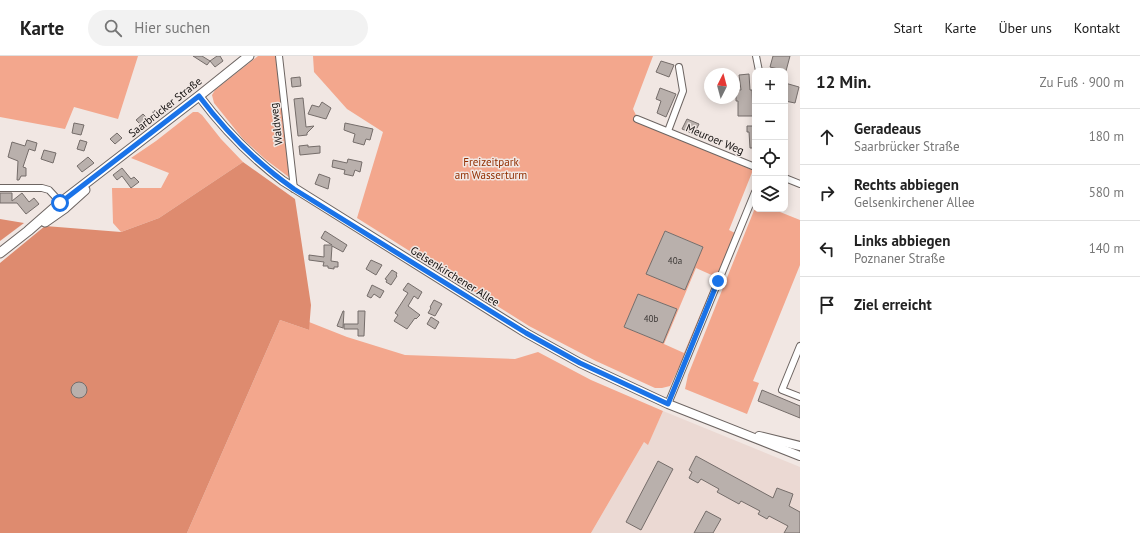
<!DOCTYPE html>
<html lang="de">
<head>
<meta charset="utf-8">
<style>
  body { margin:0; font-family:"PT Sans",sans-serif; background:#f2f2f2; color:#222 }
  .controls { position:absolute; right:12px; top:12px; display:grid; overflow:hidden; border-radius:8px; box-shadow:0 2px 10px #0003 }
  .controls button { width:36px; height:36px; display:grid; place-items:center; padding:0; border:0; border-bottom:1px solid #e0e0e0; background:#fff; color:#222; font:20px sans-serif }
  .compass { position:absolute; left:704px; top:12px; width:36px; height:36px; border-radius:50%; background:#fff; box-shadow:0 2px 10px #0003; rotate:6deg }
  .stop { position:absolute; width:12px; height:12px; margin:-9px; border:3px solid #1a73e8; border-radius:50%; background:#fff }
  .stop.end { background:#1a73e8; border-color:#fff; box-shadow:0 1px 4px #0008 }
  .list { margin:0; padding:0; list-style:none }
  h2 { display:flex; justify-content:space-between; align-items:center; height:52px; margin:0; padding:0 16px; font-size:17px }
  h2 small { font-size:13px; font-weight:400; color:#767676 }
  .list li { display:grid; grid-template-columns:26px 1fr auto; gap:12px; align-items:center; box-sizing:border-box; height:56px; padding:0 16px; border-top:1px solid #e0e0e0 }
  .list b { display:block; font-size:15px; white-space:nowrap }
  .list p { margin:0; font-size:13px; white-space:nowrap; color:#767676 }
  .list em { font-size:13px; font-style:normal; color:#767676 }
  .icon { flex:none; width:22px; height:22px; fill:none; stroke:currentColor; stroke-width:2; stroke-linecap:round; stroke-linejoin:round }
  .map { position:relative; flex:none; width:800px; height:477px; overflow:hidden }
  header { display:flex; align-items:center; gap:24px; box-sizing:border-box; height:56px; padding:0 20px; background:#fff; border-bottom:1px solid #e0e0e0 }
  header strong { font-size:19px }
  nav { display:flex; gap:22px; margin-inline-start:auto; font-size:14px }
  .search { width:280px; height:36px; background:#f2f2f2; display:flex; align-items:center; gap:10px; box-sizing:border-box; padding:0 14px; border-radius:22px; color:#767676; font-size:15px }
  main { display:flex }
  aside { flex:1; background:#fff }
  .map>svg:first-child { display:block }
  .built { fill:#ebd9d3 }
  .green { fill:#f3a78d; fill-rule:evenodd }
  .forest { fill:#de8b6f }
  .building { fill:#b9b0ac; stroke:#756d6a }
  .lines { fill:none; stroke-linecap:round; stroke-linejoin:round }
  .street-casing { stroke:#6d6562; stroke-width:8 }
  .secondary-casing { stroke:#6d6562; stroke-width:10 }
  .primary-casing { stroke:#6d6562; stroke-width:11 }
  .street { stroke:#fff; stroke-width:6 }
  .secondary { stroke:#fff; stroke-width:8 }
  .primary { stroke:#fff; stroke-width:9 }
  .route { stroke:#1a73e8; stroke-width:5 }
  .labels { text-anchor:middle; dominant-baseline:central; stroke-width:3; stroke-linejoin:round; paint-order:stroke }
  .number-label { font-size:9px; fill:#3a3634 }
  .street-label { font-size:11px; fill:#100d0c; stroke:#f1e7e3 }
  .park-label { font-size:11px; fill:#902e00; stroke:#f1e7e3 }
</style>
</head>
<body>
<header>
<strong>Karte</strong>
<div class="search"><svg class="icon" aria-label="search" viewBox="0 0 24 24"><circle cx="10" cy="10" r="6"/><path d="M15 15l6 6"/></svg>Hier suchen</div>
<nav><a>Start</a><a>Karte</a><a>Über uns</a><a>Kontakt</a></nav>
</header>
<main>
<div class="map">
<svg width="800" height="477" viewBox="0 0 800 477">
  <rect width="100%" height="100%" fill="#f1e7e3"/>
  <!-- built -->
  <path class="built" d="M663,355L800,411V477H591L644,386L648,388Z"/>
  <!-- green -->
  <g class="green">
    <path d="M0,0H138L118,63L74,51L65,73L0,61Z"/>
    <path d="M258,0H276L290,122L265,103L243,83L214,47L212,39L215,34Z"/>
    <path d="M313,0H653L633,53L636,59L634,65L753,114L729,174L735,177L683,303L670,330L662,332H655L596,305L529,270L357,162L383,76L347,53L314,16ZM665,175L703,191L685,234L647,218ZM696,212L716,221L684,297L664,288ZM638,238L677,253L663,287L624,271Z"/>
    <path d="M193,56H198L202,59L221,83L243,106L159,162L121,176L113,167L112,132H161L169,117L131,102L156,85Z"/>
    <path d="M755,152L775,153V154L800,164V209L753,325L759,327L747,358L685,333L688,319Z"/>
    <path d="M280,264L309,274V266L347,281L405,299L515,303L538,296L591,324L663,355L648,389L644,386L591,477H187Z"/>
  </g>
  <!-- forest -->
  <g class="forest">
    <path d="M243,106L295,143L311,249L309,274L280,264L187,477H0V207L45,170L121,176L159,162Z"/>
    <path d="M0,163L24,167L0,185Z"/>
  </g>
  <!-- building -->
  <g class="building">
    <path d="M193,0H202L210,5L207,9Z"/>
    <path d="M217,0H220L223,5L215,11L210,5Z"/>
    <path d="M773,0H790L786,15L770,11Z"/>
    <path d="M661,5L674,9L669,21L656,16Z"/>
    <path d="M749,18L750,34H752L753,60H738V45H736V34H741L739,19Z"/>
    <path d="M300,21L301,30L292,31L291,22Z"/>
    <path d="M785,27L799,31L795,47L785,45Z"/>
    <path d="M660,32L676,38L666,61L657,57L661,45L656,43Z"/>
    <path d="M303,42L306,71L314,70L307,77V79L298,80L294,43Z"/>
    <path d="M322,46L331,52L326,63L308,58L312,49L319,51Z"/>
    <path d="M143,58L148,63L141,69L136,64Z"/>
    <path d="M687,63L699,68L694,78L682,73Z"/>
    <path d="M74,67L84,69L81,79L72,77Z"/>
    <path d="M345,67L373,73L370,84L366,83L364,89L353,86L355,78L344,74Z"/>
    <path d="M747,70H755V92H750L749,76H747Z"/>
    <path d="M117,77L122,82L115,88L110,83Z"/>
    <path d="M27,84L37,87L35,95L29,93L23,111L26,112V120H21L19,124H17L18,105L8,101L12,86L25,90Z"/>
    <path d="M80,84L87,86L84,95L77,93Z"/>
    <path d="M308,89V91L320,90V97L300,99L299,90Z"/>
    <path d="M44,94L56,97L53,107L41,103Z"/>
    <path d="M88,101L94,107L82,116L77,110Z"/>
    <path d="M348,103L362,106L360,116L355,114L353,120L344,118L345,114L332,111L333,104L347,107Z"/>
    <path d="M122,112L131,123L134,121L139,126L131,132L122,120L117,124L113,119Z"/>
    <path d="M319,118L330,122L328,133L315,128Z"/>
    <path d="M0,137H12V145L22,137L29,146L34,142L39,148L26,158L17,147H0Z"/>
    <path d="M325,175L347,189L343,196L332,190L331,205L338,206V211H334V213L328,212V210H323L324,206L309,204V199L324,201V189H332L321,182Z"/>
    <path d="M665,175L703,191L685,234L646,218Z"/>
    <path d="M371,204L382,209L376,219L366,213Z"/>
    <path d="M392,214L397,217L396,219L397,220L391,229L386,226L387,224L385,223Z"/>
    <path d="M408,227L422,236L418,243L414,240L408,250L420,259L416,263L415,262L407,273L394,265L398,259L395,257L408,237L403,234Z"/>
    <path d="M372,229L384,235L380,242L374,238L371,242L367,240Z"/>
    <path d="M638,238L677,253L663,287L624,271Z"/>
    <path d="M434,244L442,248L435,260L428,257L431,252L430,251Z"/>
    <path d="M343,255H344L343,272L337,270Z"/>
    <path d="M358,255H365L364,280H358V273H344V268H358Z"/>
    <path d="M431,261L439,266L435,273L427,268Z"/>
    <circle cx="79" cy="334" r="8"/>
    <path d="M762,334L800,350V362L758,345Z"/>
    <path d="M696,400L773,442L777,432L793,438L789,450L800,456V477H784L788,470L769,460L767,463L758,458L760,455L741,445L739,448L717,436L719,433L701,423L698,427L689,422L692,416L689,414Z"/>
    <path d="M658,405L673,413L641,474L626,466Z"/>
    <path d="M706,455L721,463L713,477H694Z"/>
  </g>
  <g class="lines">
    <defs>
      <g id="street">
        <path d="M279,0L294,133"/>
        <path d="M756,0L759,15"/>
        <path d="M637,63L755,111"/>
        <path d="M668,75L683,35L679,11"/>
        <path d="M785,122L800,128"/>
        <path d="M0,132H42L49,134L62,148"/>
        <path d="M800,290L782,334L800,341"/>
        <path d="M668,348L755,136"/>
      </g>
      <g id="secondary">
        <path d="M199,40C223,72 251,101 283,125L526,277L580,307L668,348L800,400"/>
        <path d="M759,380L800,390"/>
      </g>
      <g id="primary">
        <path d="M45,166L65,152L85,134"/>
        <path d="M0,197L28,175L60,147L199,40L249,0"/>
      </g>
    </defs>
    <!-- street casing -->
    <use href="#street" class="street-casing"/>
    <!-- secondary casing -->
    <use href="#secondary" class="secondary-casing"/>
    <!-- primary casing -->
    <use href="#primary" class="primary-casing"/>
    <!-- street -->
    <use href="#street" class="street"/>
    <!-- secondary -->
    <use href="#secondary" class="secondary"/>
    <!-- primary -->
    <use href="#primary" class="primary"/>
  </g>
  <g class="lines">
    <!-- route -->
    <path class="route" d="M60,147L199,40C226,76 258,108 294,133L526,277L580,307L668,348L718,225"/>
  </g>
  <g class="labels">
    <!-- number labels -->
    <g class="number-label">
      <text x="675" y="204">40a</text>
      <text x="651" y="262">40b</text>
    </g>
    <!-- street labels -->
    <g class="street-label">
      <text transform="translate(165 51) rotate(-38)">Saarbrücker Straße</text>
      <text transform="translate(276 68) rotate(-97)">Waldweg</text>
      <text transform="translate(715 83) rotate(23)">Meuroer Weg</text>
      <text transform="translate(455 220) rotate(32)">Gelsenkirchener Allee</text>
    </g>
    <!-- park labels -->
    <g class="park-label">
      <text x="491" y="106">Freizeitpark<tspan x="491" dy="13">am Wasserturm</tspan></text>
    </g>
  </g>
</svg>
<div class="controls">
<button>+</button>
<button>−</button>
<button><svg class="icon" aria-label="locate" viewBox="0 0 24 24"><circle cx="12" cy="12" r="6"/><path d="M12 2v4M12 18v4M2 12h4M18 12h4"/></svg></button>
<button><svg class="icon" aria-label="layers" viewBox="0 0 24 24"><path d="M12 4l9 5-9 5-9-5zM3 14l9 5 9-5"/></svg></button>
</div>
<svg class="compass" viewBox="-18 -18 36 36"><path d="M0-13l5 13h-10z" fill="#e53935"/><path d="M0 13l5-13h-10z" fill="#767676"/></svg>
<div class="stop" style="left:60px;top:147px"></div>
<div class="stop end" style="left:718px;top:225px"></div>
</div>
<aside>
<h2>12 Min.<small>Zu Fuß · 900 m</small></h2>
<ul class="list">
<li><svg class="icon" aria-label="ahead" viewBox="0 0 24 24"><path d="M12 20V5M6 11l6-6 6 6"/></svg><div><b>Geradeaus</b><p>Saarbrücker Straße</p></div><em>180 m</em></li>
<li><svg class="icon" aria-label="right" viewBox="0 0 24 24"><path d="M7 20v-9h11M14 6l5 5-5 5"/></svg><div><b>Rechts abbiegen</b><p>Gelsenkirchener Allee</p></div><em>580 m</em></li>
<li><svg class="icon" aria-label="left" viewBox="0 0 24 24"><path d="M17 20v-9H6M10 6l-5 5 5 5"/></svg><div><b>Links abbiegen</b><p>Poznaner Straße</p></div><em>140 m</em></li>
<li><svg class="icon" aria-label="arrive" viewBox="0 0 24 24"><path d="M6 21V4h12l-3 4 3 4H6"/></svg><div><b>Ziel erreicht</b></div></li>
</ul>
</aside>
</main>
</body>
</html>
